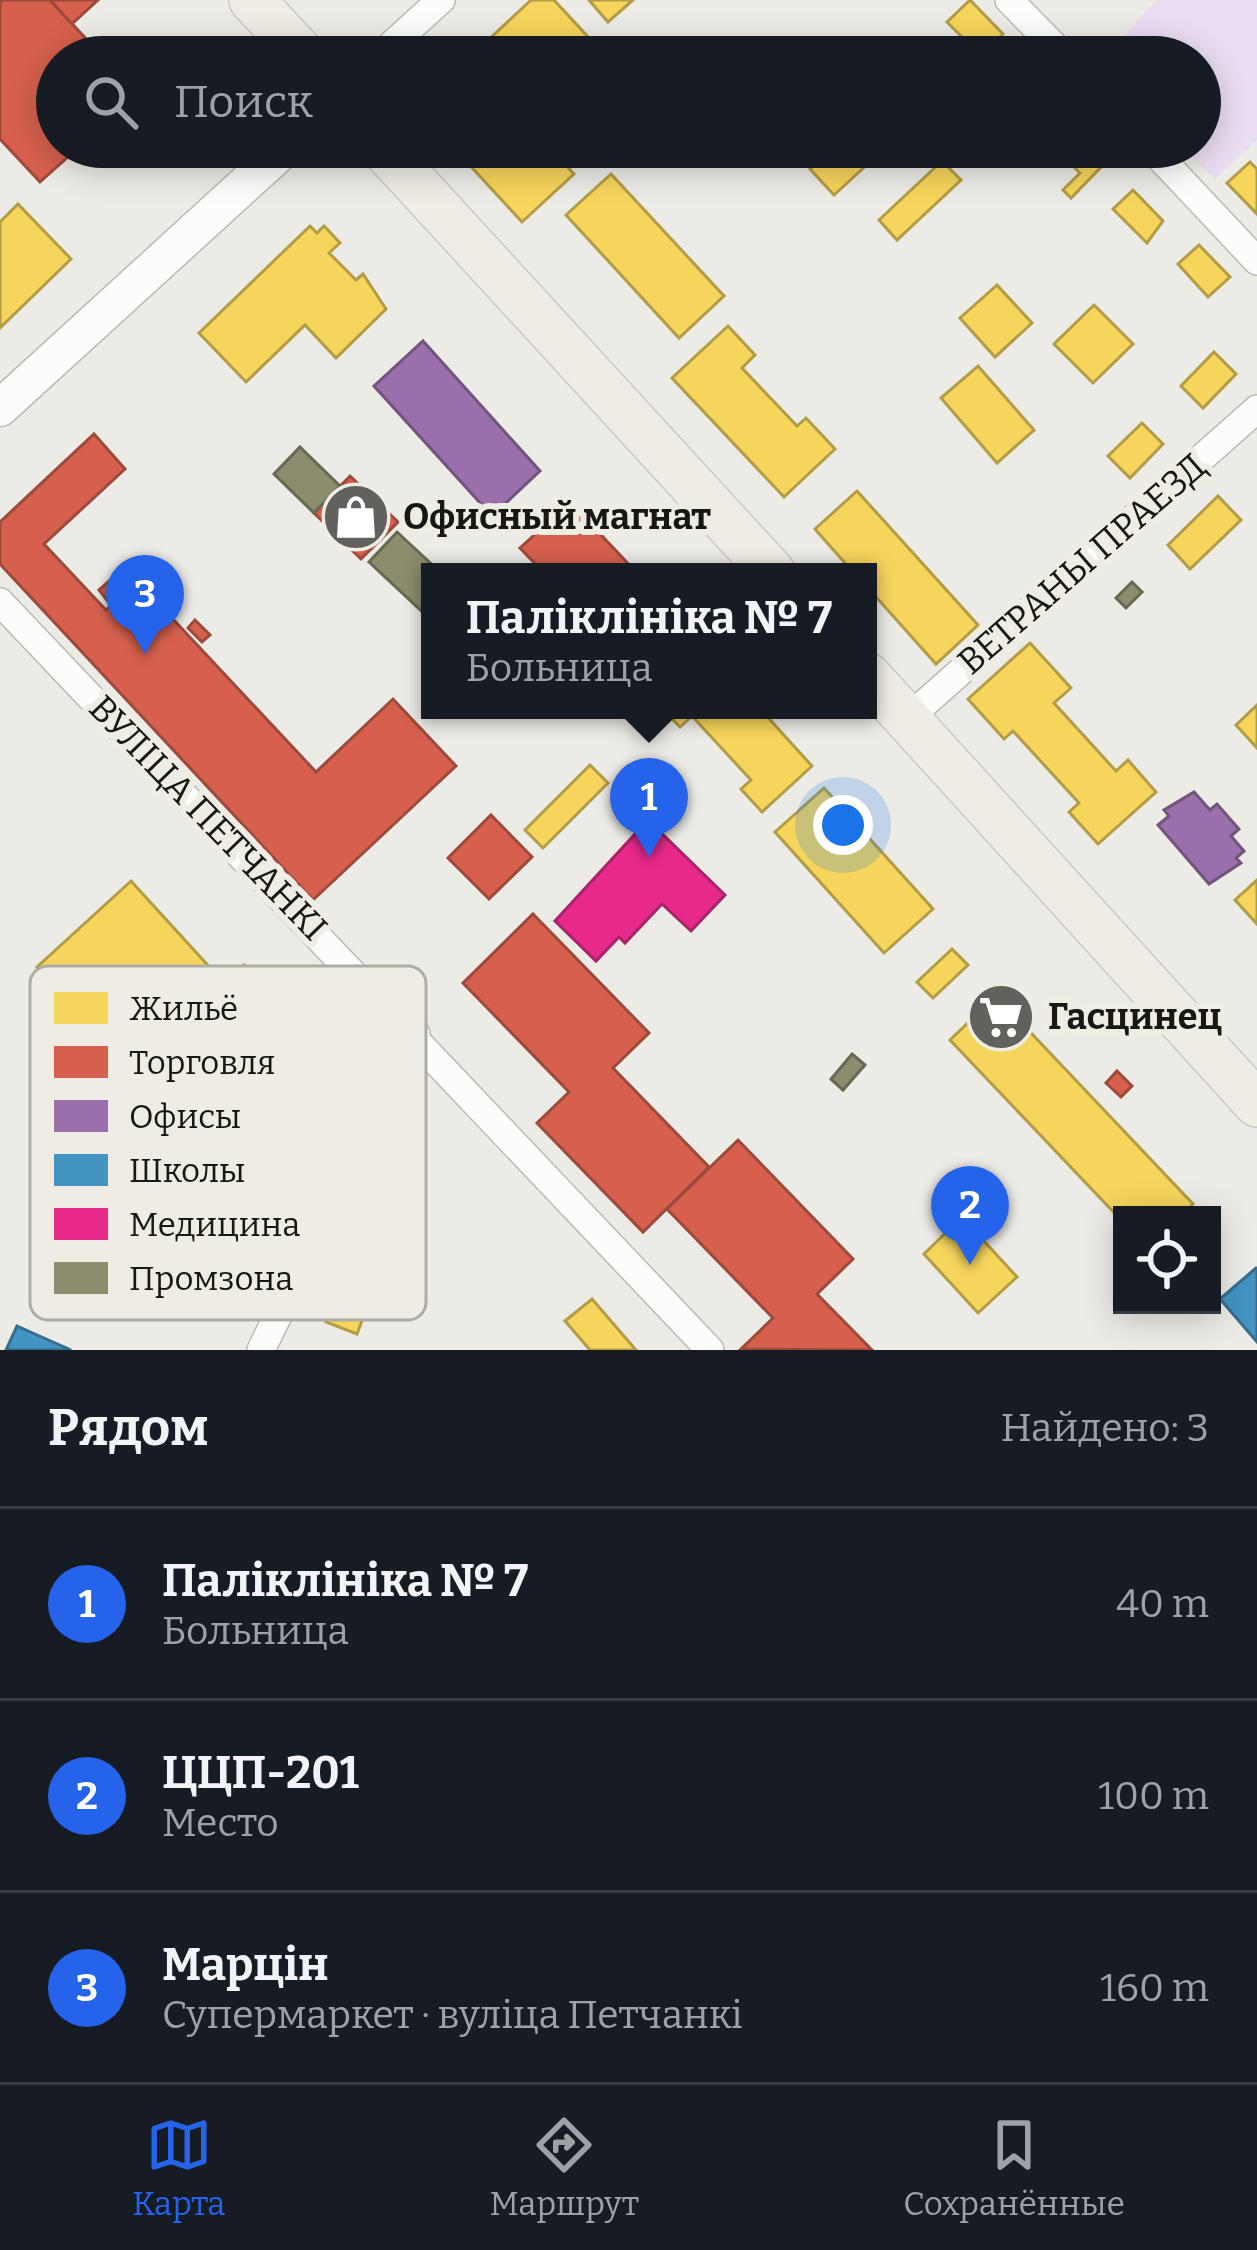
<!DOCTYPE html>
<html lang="ru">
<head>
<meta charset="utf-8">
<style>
  body { margin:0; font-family:Bitter,serif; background:#20242c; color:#f1f3f6 }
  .controls { position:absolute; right:36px; bottom:36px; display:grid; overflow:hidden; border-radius:0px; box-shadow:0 6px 30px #0003 }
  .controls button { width:108px; height:108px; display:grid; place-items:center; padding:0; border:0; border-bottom:3px solid #363941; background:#171b24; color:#f1f3f6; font:60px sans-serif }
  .you { position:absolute; left:843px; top:825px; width:42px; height:42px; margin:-30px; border:9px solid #fff; border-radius:50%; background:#1a73e8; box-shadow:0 0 0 18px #1a73e833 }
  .badge { display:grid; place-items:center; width:78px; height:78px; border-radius:50%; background:#2563eb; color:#fff; font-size:39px; font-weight:700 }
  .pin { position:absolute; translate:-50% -99px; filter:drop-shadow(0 3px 6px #0008) }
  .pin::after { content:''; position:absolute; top:63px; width:42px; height:36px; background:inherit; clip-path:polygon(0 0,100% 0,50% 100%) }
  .popup { position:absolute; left:421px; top:563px; width:456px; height:156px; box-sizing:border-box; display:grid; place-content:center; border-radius:0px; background:#171b24; filter:drop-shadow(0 3px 9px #0005); font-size:39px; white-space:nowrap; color:#9ea1a6 }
  .popup b { font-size:45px; color:#f1f3f6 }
  .popup::after { content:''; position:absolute; left:50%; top:100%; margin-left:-24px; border:24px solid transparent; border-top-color:#171b24 }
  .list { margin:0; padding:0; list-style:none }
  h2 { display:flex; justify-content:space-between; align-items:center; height:156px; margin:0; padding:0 48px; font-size:51px }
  h2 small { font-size:39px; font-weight:400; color:#9ea1a6 }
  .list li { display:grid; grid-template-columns:78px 1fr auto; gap:36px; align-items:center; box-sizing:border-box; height:192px; padding:0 48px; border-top:3px solid #363941 }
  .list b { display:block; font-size:45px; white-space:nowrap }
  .list p { margin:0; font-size:39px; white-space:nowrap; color:#9ea1a6 }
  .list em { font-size:39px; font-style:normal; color:#9ea1a6 }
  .icon { flex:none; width:66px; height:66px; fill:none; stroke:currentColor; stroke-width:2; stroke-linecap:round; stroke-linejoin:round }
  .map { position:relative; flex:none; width:1257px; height:1350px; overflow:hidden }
  .search { position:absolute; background:#171b24; box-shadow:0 6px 30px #0003; left:36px; right:36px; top:36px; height:132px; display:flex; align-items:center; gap:30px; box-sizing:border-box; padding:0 42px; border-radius:66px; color:#9ea1a6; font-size:45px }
  .sheet { height:732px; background:#171b24 }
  nav { display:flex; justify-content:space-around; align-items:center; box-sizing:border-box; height:168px; border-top:3px solid #363941; background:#171b24; font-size:33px; color:#9ea1a6 }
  nav a { display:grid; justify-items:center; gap:6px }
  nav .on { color:#2563eb }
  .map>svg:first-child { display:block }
  .green { fill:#e9def1 }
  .homes { fill:#f6d55c; stroke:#b39c46; stroke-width:3 }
  .shops { fill:#d6604d; stroke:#9d4a3c; stroke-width:3 }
  .offices { fill:#9970ab; stroke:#72557d; stroke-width:3 }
  .schools { fill:#4393c3; stroke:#366e8e; stroke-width:3 }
  .health { fill:#e7298a; stroke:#a92466; stroke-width:3 }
  .industry { fill:#8c8c6e; stroke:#696953; stroke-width:3 }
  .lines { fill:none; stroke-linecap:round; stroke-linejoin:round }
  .minor-casing { stroke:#babab6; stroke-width:30 }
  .tertiary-casing { stroke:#babab6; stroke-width:39 }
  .primary-casing { stroke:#c9c9c7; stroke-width:48 }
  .minor { stroke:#fcfcfb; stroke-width:27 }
  .tertiary { stroke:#fcfcfb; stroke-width:36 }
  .primary { stroke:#eeece4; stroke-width:45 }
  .labels { text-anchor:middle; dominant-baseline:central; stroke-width:12; stroke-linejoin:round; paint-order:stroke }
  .poi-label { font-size:36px; font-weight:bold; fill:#171713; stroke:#efede3; text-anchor:start }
  .street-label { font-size:36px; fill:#171713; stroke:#efede3 }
  .key { fill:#efede3; stroke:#aeada5; stroke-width:3 }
  .key-label { font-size:33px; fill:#171713 }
</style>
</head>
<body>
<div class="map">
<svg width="1257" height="1350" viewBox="0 0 1257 1350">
  <rect width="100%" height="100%" fill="#ecebe6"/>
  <!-- green -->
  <path class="green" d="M1156,0H1257V140L1215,179L1182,147H1200V57H1105Z"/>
  <!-- homes -->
  <g class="homes">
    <path d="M531,0H554L590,39L571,57H557L550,49L541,57H470Z"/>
    <path d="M589,0H633L608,22Z"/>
    <path d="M970,0L1003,34L981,56L947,22Z"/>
    <path d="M453,147H534L540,154L549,147L574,174L522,222Z"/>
    <path d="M856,147L881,152L834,195L810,169L833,149L843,159Z"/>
    <path d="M1053,147H1092L1107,161L1071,198L1063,190L1080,173Z"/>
    <path d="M942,161L961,180L897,240L879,220Z"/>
    <path d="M1250,162L1257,169V214L1227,183Z"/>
    <path d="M611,174L724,296L679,338L566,215Z"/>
    <path d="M1133,190L1163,221L1147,243L1113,209Z"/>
    <path d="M18,204L71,259L0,328V222Z"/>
    <path d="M310,226L317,233L324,226L340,243L329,253L356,280L363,274L386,309L336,358L305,325L246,382L199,333Z"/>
    <path d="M1199,245L1230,277L1208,297L1178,264Z"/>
    <path d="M997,285L1032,323L995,357L960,318Z"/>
    <path d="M1094,305L1133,344L1093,383L1054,344Z"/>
    <path d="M728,326L755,355L742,368L797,426L806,418L835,449L784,497L672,378Z"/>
    <path d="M1214,352L1236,374L1203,408L1181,386Z"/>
    <path d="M978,366L1034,430L997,463L941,398Z"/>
    <path d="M1142,423L1163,444L1130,478L1108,456Z"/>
    <path d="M857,491L978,625L936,664L868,588V572H853L815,529Z"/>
    <path d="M1218,496L1241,520L1190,569L1168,545Z"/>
    <path d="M1030,643L1071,688L1054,703L1116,771L1128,760L1156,792L1098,844L1069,812L1079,803L1013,731L1004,739L968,699Z"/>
    <path d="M1257,705V748L1236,725Z"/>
    <path d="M663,710H761L812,766L762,812L741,789L751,780L692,716L680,727Z"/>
    <path d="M590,765L608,783L543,848L525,830Z"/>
    <path d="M824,788L933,909L884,953L775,832Z"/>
    <path d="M1257,880V924L1235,900Z"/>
    <path d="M131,881L224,983L131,1069L37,967Z"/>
    <path d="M952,949L968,965L933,998L917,982Z"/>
    <path d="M244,965L312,1043L285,1070L265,1048L248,1064L197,1008Z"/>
    <path d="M996,996L1193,1204L1181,1215H1122V1221L950,1040Z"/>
    <path d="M265,1048L313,1101L179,1225L131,1172Z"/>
    <path d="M390,1147L425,1160L401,1226L366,1213Z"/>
    <path d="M962,1217L1017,1277L978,1313L924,1254Z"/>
    <path d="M348,1264L379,1276L357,1334L326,1322Z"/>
    <path d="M592,1299L636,1350H590L565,1321Z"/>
  </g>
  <!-- shops -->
  <g class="shops">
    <path d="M0,0H50L103,57H57V147H79L40,182L0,139Z"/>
    <path d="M50,0H98L72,24Z"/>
    <path d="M94,434L125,469L44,544L106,610L145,572L166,593L157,602L316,772L393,699L456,766L313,900L0,564V522Z"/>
    <path d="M350,476L398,522L361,559L314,513Z"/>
    <path d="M570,502L636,572H560L555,566L543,572L520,548Z"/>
    <path d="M116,575L125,585L107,600L99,590Z"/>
    <path d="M195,620L210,635L202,642L188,628Z"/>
    <path d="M491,815L532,857L489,899L448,858Z"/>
    <path d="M533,914L649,1033L613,1068L709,1167L643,1232L537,1123L569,1092L463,983Z"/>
    <path d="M1117,1071L1132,1086L1121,1097L1106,1083Z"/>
    <path d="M738,1140L853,1259L817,1294L872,1350L741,1349L773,1318L667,1209Z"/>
  </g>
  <!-- offices -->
  <g class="offices">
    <path d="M423,341L540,471L492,516L374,386Z"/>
    <path d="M1194,792L1210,810L1217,804L1239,829L1231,836L1244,851L1236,858L1241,863L1209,884L1158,825L1169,816L1164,810Z"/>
  </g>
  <!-- schools -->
  <g class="schools">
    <path d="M1256,1268H1257V1342L1220,1299Z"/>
    <path d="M17,1326L71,1350H6Z"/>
  </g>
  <!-- health -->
  <path class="health" d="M648,820L725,895L691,931L662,904L625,943L619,937L596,961L555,921Z"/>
  <!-- industry -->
  <g class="industry">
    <path d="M300,447L340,486L314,513L274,474Z"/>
    <path d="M397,532L440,572H430V619L369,562Z"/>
    <path d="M1132,582L1142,592L1126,608L1116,598Z"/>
    <path d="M852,1054L865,1065L843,1090L831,1079Z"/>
  </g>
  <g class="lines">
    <defs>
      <g id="minor">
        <path d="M1009,0L1065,57"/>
        <path d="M378,57L441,0"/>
        <path d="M1150,147L1257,261"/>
        <path d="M0,602L710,1350"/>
        <path d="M907,719L1257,409"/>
        <path d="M261,1350L416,1034"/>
      </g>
      <path id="tertiary" d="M0,408L286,147"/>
      <g id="primary">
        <path d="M252,0L305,57"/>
        <path d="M382,147L772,572"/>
        <path d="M868,676L1257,1104"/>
      </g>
    </defs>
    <!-- minor casing -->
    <use href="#minor" class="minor-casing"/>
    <!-- tertiary casing -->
    <use href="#tertiary" class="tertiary-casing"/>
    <!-- primary casing -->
    <use href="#primary" class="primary-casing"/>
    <!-- minor -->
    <use href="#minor" class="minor"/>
    <!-- tertiary -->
    <use href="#tertiary" class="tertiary"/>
    <!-- primary -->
    <use href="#primary" class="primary"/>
  </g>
  <!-- icons -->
  <defs>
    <symbol id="shop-disc" viewBox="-11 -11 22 22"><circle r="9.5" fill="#62615d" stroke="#efede3"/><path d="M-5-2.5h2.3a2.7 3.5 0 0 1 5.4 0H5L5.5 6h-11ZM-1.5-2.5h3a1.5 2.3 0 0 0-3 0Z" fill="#fff"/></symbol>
    <symbol id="supermarket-disc" viewBox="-11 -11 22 22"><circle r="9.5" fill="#62615d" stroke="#efede3"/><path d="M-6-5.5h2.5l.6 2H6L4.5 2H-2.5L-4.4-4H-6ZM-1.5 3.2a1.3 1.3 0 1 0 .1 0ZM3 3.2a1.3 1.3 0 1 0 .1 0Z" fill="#fff"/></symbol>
  </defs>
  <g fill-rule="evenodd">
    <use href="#shop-disc" x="318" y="479" width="76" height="76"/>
    <use href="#supermarket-disc" x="963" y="979" width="76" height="76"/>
  </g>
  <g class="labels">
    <!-- poi labels -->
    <g class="poi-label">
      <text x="403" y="517">Офисный магнат</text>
      <text x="1048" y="1017">Гасцинец</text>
    </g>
    <!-- street labels -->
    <g class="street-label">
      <text transform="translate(1082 564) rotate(-41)">ВЕТРАНЫ ПРАЕЗД</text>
      <text transform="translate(208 818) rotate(46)">ВУЛІЦА ПЕТЧАНКІ</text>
    </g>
  </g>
  <!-- legend -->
  <rect x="30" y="966" width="396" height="354" rx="18" class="key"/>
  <rect x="54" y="992" width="54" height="32" fill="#f6d55c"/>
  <rect x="54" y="1046" width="54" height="32" fill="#d6604d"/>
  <rect x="54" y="1100" width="54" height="32" fill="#9970ab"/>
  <rect x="54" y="1154" width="54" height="32" fill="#4393c3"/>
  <rect x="54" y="1208" width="54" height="32" fill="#e7298a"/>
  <rect x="54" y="1262" width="54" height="32" fill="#8c8c6e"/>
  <g class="key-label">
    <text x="129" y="1020">Жильё</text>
    <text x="129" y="1074">Торговля</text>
    <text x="129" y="1128">Офисы</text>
    <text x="129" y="1182">Школы</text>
    <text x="129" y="1236">Медицина</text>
    <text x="129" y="1290">Промзона</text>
  </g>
</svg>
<div class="controls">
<button><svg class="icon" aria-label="locate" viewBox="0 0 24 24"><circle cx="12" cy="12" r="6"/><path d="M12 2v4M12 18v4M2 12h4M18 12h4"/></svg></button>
</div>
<div class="you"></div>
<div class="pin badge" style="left:649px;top:857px">1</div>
<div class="popup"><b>Паліклініка № 7</b>Больница</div>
<div class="pin badge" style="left:970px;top:1265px">2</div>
<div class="pin badge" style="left:145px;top:654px">3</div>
<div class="search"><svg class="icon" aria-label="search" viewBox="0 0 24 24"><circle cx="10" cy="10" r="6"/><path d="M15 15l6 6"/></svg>Поиск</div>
</div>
<section class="sheet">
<h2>Рядом<small>Найдено: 3</small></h2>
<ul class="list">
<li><span class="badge">1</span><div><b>Паліклініка № 7</b><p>Больница</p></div><em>40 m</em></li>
<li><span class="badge">2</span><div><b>ЦЦП-201</b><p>Место</p></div><em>100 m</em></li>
<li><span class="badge">3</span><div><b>Марцін</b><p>Супермаркет · вуліца Петчанкі</p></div><em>160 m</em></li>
</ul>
</section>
<nav>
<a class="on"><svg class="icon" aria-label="map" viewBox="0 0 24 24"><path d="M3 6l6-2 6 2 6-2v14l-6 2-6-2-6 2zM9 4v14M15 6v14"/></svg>Карта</a>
<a><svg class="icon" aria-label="directions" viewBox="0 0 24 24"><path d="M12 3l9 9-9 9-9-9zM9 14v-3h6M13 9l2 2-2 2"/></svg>Маршрут</a>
<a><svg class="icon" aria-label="saved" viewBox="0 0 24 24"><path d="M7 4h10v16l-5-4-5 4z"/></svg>Сохранённые</a>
</nav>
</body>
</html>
